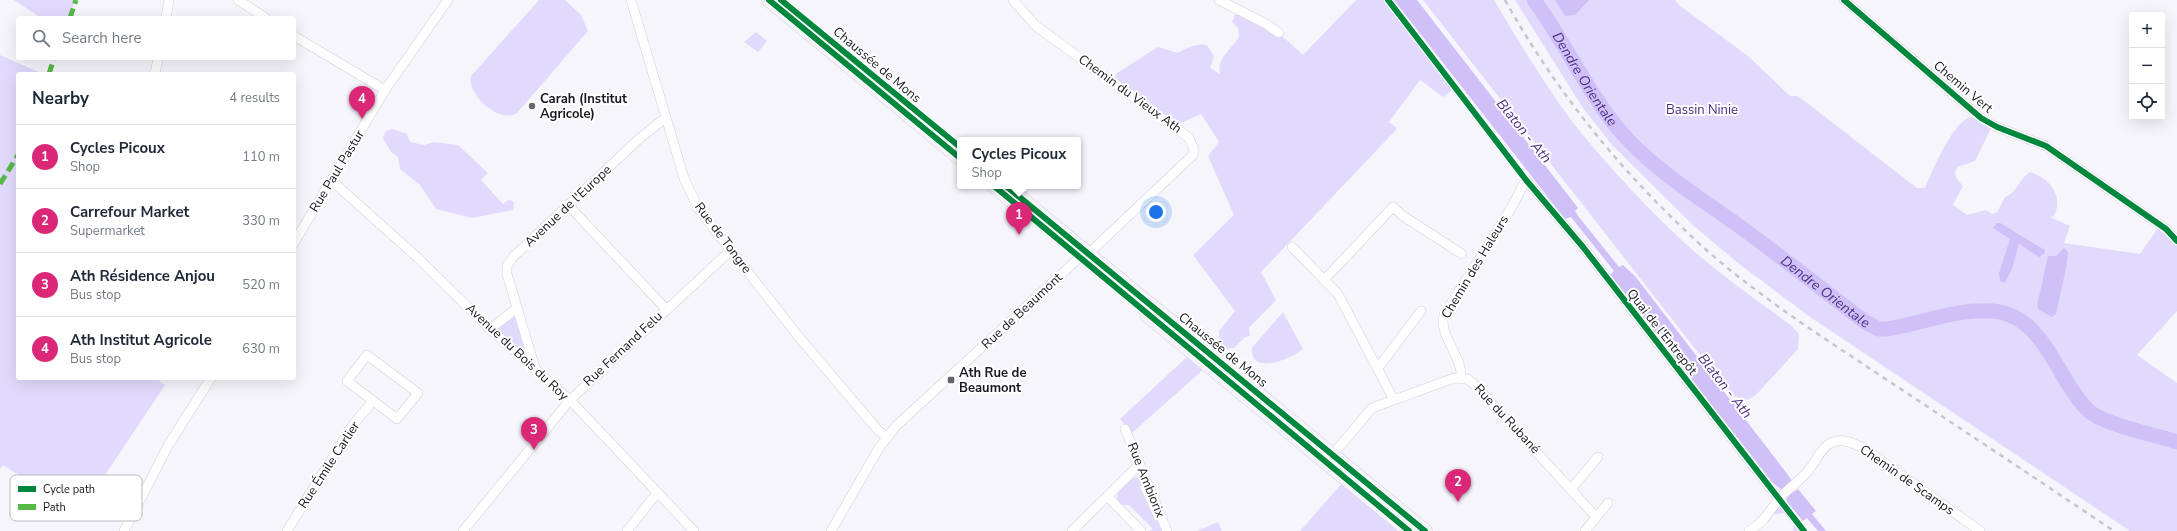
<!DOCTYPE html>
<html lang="en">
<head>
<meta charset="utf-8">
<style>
  body { margin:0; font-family:"Nunito Sans",sans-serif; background:#f6f6f7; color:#1f2937 }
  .controls { position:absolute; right:12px; top:12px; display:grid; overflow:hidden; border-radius:4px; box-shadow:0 4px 16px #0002 }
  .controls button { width:36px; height:36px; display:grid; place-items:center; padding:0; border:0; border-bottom:1px solid #e0e1e3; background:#fff; color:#1f2937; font:20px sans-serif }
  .you { position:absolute; left:1156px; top:212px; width:14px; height:14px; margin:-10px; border:3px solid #fff; border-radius:50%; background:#1a73e8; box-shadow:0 0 0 6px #1a73e833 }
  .badge { display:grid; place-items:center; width:26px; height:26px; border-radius:50%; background:#db2777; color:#fff; font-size:13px; font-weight:700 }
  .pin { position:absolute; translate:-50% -33px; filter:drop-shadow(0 1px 2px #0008) }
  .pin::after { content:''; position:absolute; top:21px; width:14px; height:12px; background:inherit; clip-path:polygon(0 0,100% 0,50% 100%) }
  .popup { position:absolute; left:957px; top:137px; width:124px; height:52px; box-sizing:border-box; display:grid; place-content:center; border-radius:4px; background:#fff; filter:drop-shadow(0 1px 3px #0005); font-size:13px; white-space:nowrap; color:#747a83 }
  .popup b { font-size:15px; color:#1f2937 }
  .popup::after { content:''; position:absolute; left:50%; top:100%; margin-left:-8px; border:8px solid transparent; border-top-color:#fff }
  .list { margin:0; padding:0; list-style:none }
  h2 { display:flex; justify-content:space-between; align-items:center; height:52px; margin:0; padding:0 16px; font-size:17px }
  h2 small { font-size:13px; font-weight:400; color:#747a83 }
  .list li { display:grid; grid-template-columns:26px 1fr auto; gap:12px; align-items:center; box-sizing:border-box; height:64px; padding:0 16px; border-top:1px solid #e0e1e3 }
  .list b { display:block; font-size:15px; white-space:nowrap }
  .list p { margin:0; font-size:13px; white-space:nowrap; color:#747a83 }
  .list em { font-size:13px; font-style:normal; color:#747a83 }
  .icon { flex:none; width:22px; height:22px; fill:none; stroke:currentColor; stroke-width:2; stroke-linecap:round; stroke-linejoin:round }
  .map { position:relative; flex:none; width:2177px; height:531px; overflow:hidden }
  .search { position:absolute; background:#fff; box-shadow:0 4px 16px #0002; left:16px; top:16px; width:280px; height:44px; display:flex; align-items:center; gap:10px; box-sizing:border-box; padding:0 14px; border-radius:4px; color:#747a83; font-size:15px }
  .panel { position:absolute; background:#fff; box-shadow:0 4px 16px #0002; left:16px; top:72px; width:280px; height:308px; border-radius:4px }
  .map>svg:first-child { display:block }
  .green { fill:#e2dafc }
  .water { fill:#cfc1f8 }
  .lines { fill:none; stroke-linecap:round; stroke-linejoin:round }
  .river { stroke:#cfc1f8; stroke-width:15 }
  .street-casing { stroke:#d2d0d9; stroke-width:10 }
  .primary-casing { stroke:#d2d1d6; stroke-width:15 }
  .street { stroke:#fefeff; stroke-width:9 }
  .primary { stroke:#f4f3f9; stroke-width:14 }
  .rail { stroke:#c7c7c9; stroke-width:2.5; stroke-dasharray:5 5; stroke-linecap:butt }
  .quiet { stroke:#58b947; stroke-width:5; stroke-dasharray:10 5; stroke-linecap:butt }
  .cycleway-casing { stroke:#fff; stroke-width:8 }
  .cycleway { stroke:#00873e; stroke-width:6 }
  .poi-dot { fill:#66656e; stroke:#fff; stroke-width:1.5 }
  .labels { text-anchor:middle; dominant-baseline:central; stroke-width:4; stroke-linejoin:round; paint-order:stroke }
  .street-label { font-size:13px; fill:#191721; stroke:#fff }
  .poi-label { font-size:13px; font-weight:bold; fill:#191721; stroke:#fff; text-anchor:start }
  .park-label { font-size:13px; fill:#4a2b81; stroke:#fff }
  .water-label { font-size:14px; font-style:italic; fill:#4e3085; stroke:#fff }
  .key { fill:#fff; stroke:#bab9bc; stroke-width:1 }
  .key-label { font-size:11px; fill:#191721 }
</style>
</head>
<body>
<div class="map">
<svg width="2177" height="531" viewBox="0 0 2177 531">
  <rect width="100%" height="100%" fill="#f6f5fc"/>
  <!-- green -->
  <g class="green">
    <path d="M14,0H75L70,17L68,18H41Z"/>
    <path d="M539,0H565L581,15L588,31L517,113C500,125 466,94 471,76Z"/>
    <path d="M1356,0H1388L1456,87L1443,97L1420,80L1389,122L1397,128L1395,131L1261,272L1276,300L1249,328L1250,336L1245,337L1234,348L1225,349L1219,342V331L1235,311L1193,255L1234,215L1208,156L1219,142L1201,114L1174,126L1116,85L1115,77L1117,73L1158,47L1178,53C1187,47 1197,43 1207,45L1214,56L1210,68L1220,74C1216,58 1232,49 1239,37L1238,28L1232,22L1236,13L1279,33L1303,55Z"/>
    <path d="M1423,0H1494C1518,41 1543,81 1571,120C1599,156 1636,196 1669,228C1706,265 1750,295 1792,326L1799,334L1798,349L1756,395L1748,400L1732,396Z"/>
    <path d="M1515,0H1675L1679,5L1748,56L1790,96H1798L1917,188H1925C1932,172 1954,118 1972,117C1978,117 1986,125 1991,128L1975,161L1957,167C1953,176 1957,179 1963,186L1953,205L1967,215L1986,210L1992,214L1997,212L2005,197C2017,193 2019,179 2030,172C2050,178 2064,196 2054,216L2050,217L2070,226L2064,243L2140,254L2160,225L2177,241V311L2137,355L2177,383V531H2130L1810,317L1738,263L1695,227L1612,145L1583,108Z"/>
    <path d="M756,32L767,41L758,52L744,42Z"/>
    <path d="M0,55L43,74H18V378H155L165,385L91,496L85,493L75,510L3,465L0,469Z"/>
    <path d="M393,129L407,134L410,142L424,145L434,142L458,145L488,173L481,180L503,204L508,200L513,201L514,203L513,210L472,218L436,209L420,185L400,169L398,157L391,152L383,138L386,131Z"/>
    <path d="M517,308L536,371L490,329Z"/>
    <path d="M1283,312L1303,349C1291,359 1250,376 1252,348Z"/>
    <path d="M1189,355L1205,368L1132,433L1120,419Z"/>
    <path d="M1136,477L1140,478L1143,483L1140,487L1155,520L1157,516L1162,531H1149L1153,529L1129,505H1120C1111,494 1125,481 1136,477Z"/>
    <path d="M1343,482L1402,531H1300Z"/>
    <path d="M1778,500L1781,507L1801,531H1793L1794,525L1784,513L1770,515Z"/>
    <path d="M1218,522L1222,531H1197L1215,523Z"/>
  </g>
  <!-- water -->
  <g class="water">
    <path d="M1394,0H1417L1578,208L1575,211L1579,217L1619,267L1623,265L1635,276L1785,471L1793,482L1789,486L1794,492L1798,489L1816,511L1812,514L1826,531H1818L1807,518L1803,521L1787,502L1786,497L1789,495L1785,489L1782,490L1773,483L1610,275L1614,271L1571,217L1565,219Z"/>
    <path d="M1555,0H1589L1575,15L1565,16Z"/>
    <path d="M1997,223H2000L2045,250V253L2039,257L2019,244L2012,269L2005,283L2000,281L1999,273L2010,239L1993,228Z"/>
    <path d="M2064,248L2068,252L2066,268L2056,314L2052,317L2039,310L2037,306L2048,256H2056Z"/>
  </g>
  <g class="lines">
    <!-- river -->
    <path class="river" id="s1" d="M1534,0C1565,42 1587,92 1621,132C1653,169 1700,198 1739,226C1782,257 1823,290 1865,322L1879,329H1886C1922,324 1956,308 1993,311C2046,316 2056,380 2089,411C2104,425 2156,435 2177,442"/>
    <defs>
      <g id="street">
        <path d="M238,0L266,18"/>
        <path d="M631,0L684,178L698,208L798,336L877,429L887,438"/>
        <path d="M1219,0L1266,24L1279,33"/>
        <path d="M1844,0L1981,118L1997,127L2046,146L2166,229L2177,241"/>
        <path d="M166,18L169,0"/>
        <path d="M294,36L385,90"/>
        <path d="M155,74L158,58"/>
        <path d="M332,181L417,257L490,329L570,400L694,531"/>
        <path d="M569,206L666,309"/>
        <path d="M294,243L385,90L448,0"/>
        <path d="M1292,247L1338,294L1394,400"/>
        <path d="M1324,280L1393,207L1403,216L1462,254"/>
        <path d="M490,329L517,308"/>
        <path d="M367,355L418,393L397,419L347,381Z"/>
        <path d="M1378,368L1421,311"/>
        <path d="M536,371L507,274V266L513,257L639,139L665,118"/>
        <path d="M1461,378C1463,356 1438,336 1444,315L1509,212L1526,180L1583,247L1779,499"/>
        <path d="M1125,429L1167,531"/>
        <path d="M1329,459L1372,408L1454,378L1467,379L1473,383L1596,517"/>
        <path d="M1571,489L1598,457"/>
        <path d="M1108,497L1141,531"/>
        <path d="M124,531L169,444L211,378"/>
        <path d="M287,531L352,426L373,401"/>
        <path d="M463,531L570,400L731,250"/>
        <path d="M627,531L657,493"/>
        <path d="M831,531L879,448L896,426L1079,258L1088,254L1193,155L1194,149L1189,138L1036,26L1013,0"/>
        <path d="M1072,531L1139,465"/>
        <path d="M1585,531L1608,503"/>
        <path d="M1749,531C1763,523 1769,512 1778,500C1787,489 1800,481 1809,470C1816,461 1822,446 1833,442C1844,438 1855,444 1865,449L1980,531"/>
      </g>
      <g id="primary">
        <path d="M769,0L960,158"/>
        <path d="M994,186L1012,201"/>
        <path d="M1006,186L1425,531"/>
        <path d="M1147,315L1409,531"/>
      </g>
    </defs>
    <!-- street casing -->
    <use href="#street" class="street-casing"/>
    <!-- primary casing -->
    <use href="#primary" class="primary-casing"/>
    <!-- street -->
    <use href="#street" class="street"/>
    <!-- primary -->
    <use href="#primary" class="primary"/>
    <!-- rail -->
    <path class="rail" d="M1505,0C1554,88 1616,166 1690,235C1746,288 1813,331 1878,374C1957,426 2035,478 2114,531"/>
    <!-- quiet -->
    <g class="quiet">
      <path d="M70,18L76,0"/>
      <path d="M49,74L54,58"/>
      <path d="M0,184L18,155"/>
    </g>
    <defs>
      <g id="cycleway">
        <path d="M769,0L960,158"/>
        <path d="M781,0L960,147"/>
        <path d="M1388,0L1526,180L1583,247L1804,531"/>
        <path d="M1844,0L1981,118L1997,127L2046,146L2166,229L2177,241"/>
        <path d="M994,186L1409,531"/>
        <path d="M1006,186L1425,531"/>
      </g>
    </defs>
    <!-- cycleway casing -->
    <use href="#cycleway" class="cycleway-casing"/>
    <!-- cycleway -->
    <use href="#cycleway" class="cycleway"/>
  </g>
  <!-- markers -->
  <g class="poi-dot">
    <circle cx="532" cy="106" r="4"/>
    <rect x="947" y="376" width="8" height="8" rx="2"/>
  </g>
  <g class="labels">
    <!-- street labels -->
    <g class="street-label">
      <text transform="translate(877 65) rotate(40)">Chaussée de Mons</text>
      <text transform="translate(1963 87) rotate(40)">Chemin Vert</text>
      <text transform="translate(1130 94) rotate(36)">Chemin du Vieux Ath</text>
      <text transform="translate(337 171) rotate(-59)">Rue Paul Pastur</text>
      <text transform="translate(568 206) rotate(-43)">Avenue de l'Europe</text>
      <text transform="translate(723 238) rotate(53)">Rue de Tongre</text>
      <text transform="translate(1475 267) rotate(-59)">Chemin des Haleurs</text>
      <text transform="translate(1022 311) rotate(-43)">Rue de Beaumont</text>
      <text transform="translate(1662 332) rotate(52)">Quai de l'Entrepôt</text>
      <text transform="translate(623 349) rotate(-43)">Rue Fernand Felu</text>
      <text transform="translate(1223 350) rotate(39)">Chaussée de Mons</text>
      <text transform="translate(517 352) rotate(43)">Avenue du Bois du Roy</text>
      <text transform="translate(1507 419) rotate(47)">Rue du Rubané</text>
      <text transform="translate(329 465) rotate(-57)">Rue Émile Carlier</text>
      <text transform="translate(1146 480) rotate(68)">Rue Ambiorix</text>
      <text transform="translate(1907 480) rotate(35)">Chemin de Scamps</text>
    </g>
    <!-- poi labels -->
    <g class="poi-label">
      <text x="540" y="99">Carah (Institut<tspan x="540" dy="15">Agricole)</tspan></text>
      <text x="959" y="373">Ath Rue de<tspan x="959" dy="15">Beaumont</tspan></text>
    </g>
    <!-- park labels -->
    <g class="park-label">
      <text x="1702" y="110">Bassin Ninie</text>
    </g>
    <!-- water labels -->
    <g class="water-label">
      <text stroke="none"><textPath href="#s1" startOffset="94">Dendre Orientale</textPath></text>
      <text transform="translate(1524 131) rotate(51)">Blaton - Ath</text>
      <text stroke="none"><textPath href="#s1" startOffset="418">Dendre Orientale</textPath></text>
      <text transform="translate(1725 386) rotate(52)">Blaton - Ath</text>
    </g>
  </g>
  <!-- legend -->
  <rect x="10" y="475" width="132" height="46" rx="6" class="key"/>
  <rect x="18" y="486" width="18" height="6" fill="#00873e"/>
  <rect x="18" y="504" width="18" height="6" fill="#58b947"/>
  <g class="key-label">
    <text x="43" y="493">Cycle path</text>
    <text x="43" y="511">Path</text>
  </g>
</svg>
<div class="controls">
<button>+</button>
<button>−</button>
<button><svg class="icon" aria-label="locate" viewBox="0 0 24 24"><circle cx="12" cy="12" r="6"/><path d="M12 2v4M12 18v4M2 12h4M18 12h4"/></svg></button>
</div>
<div class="you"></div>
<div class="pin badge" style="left:1019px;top:235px">1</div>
<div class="popup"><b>Cycles Picoux</b>Shop</div>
<div class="pin badge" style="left:1458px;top:502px">2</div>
<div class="pin badge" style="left:534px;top:450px">3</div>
<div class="pin badge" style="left:362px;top:119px">4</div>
<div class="search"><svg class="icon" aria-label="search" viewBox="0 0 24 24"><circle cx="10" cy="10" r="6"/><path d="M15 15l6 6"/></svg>Search here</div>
<section class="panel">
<h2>Nearby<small>4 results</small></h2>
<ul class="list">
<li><span class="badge">1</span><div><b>Cycles Picoux</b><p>Shop</p></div><em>110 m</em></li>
<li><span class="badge">2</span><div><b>Carrefour Market</b><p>Supermarket</p></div><em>330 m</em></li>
<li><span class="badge">3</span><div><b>Ath Résidence Anjou</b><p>Bus stop</p></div><em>520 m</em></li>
<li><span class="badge">4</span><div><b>Ath Institut Agricole</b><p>Bus stop</p></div><em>630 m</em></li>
</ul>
</section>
</div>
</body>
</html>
